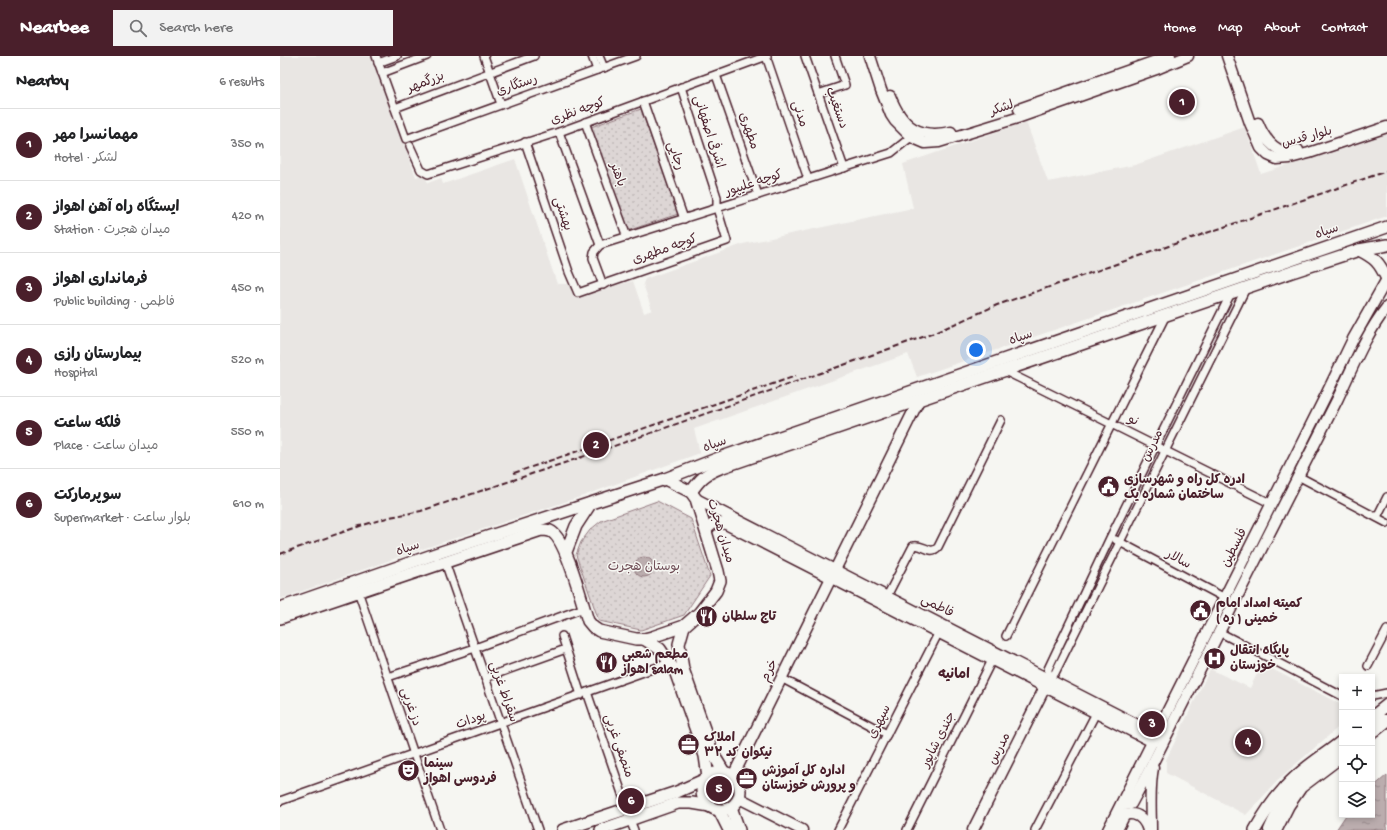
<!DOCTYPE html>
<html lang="en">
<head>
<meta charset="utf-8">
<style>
  body { margin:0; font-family:"Gochi Hand","Playpen Sans Arabic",sans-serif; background:#f2f2f2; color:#202124 }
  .controls { position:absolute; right:12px; bottom:12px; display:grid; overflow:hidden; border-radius:0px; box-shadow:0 2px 6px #0003 }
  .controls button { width:36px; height:36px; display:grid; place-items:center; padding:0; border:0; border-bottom:1px solid #e0e0e0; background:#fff; color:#202124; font:20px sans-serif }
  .you { position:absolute; left:696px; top:294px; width:14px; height:14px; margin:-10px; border:3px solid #fff; border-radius:50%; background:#1a73e8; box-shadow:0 0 0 6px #1a73e833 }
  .badge { display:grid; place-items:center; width:26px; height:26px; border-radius:50%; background:#4a1f2b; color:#fff; font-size:13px; font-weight:700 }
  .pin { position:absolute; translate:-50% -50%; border:2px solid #fff; box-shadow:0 1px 4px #0006 }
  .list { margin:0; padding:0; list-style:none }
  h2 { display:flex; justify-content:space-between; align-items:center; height:52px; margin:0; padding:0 16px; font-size:17px }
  h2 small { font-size:13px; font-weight:400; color:#757577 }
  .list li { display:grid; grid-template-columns:26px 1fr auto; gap:12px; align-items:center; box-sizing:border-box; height:72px; padding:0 16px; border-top:1px solid #e0e0e0 }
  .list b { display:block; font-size:15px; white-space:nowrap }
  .list p { margin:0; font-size:13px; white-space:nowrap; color:#757577 }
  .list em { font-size:13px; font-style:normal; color:#757577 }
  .icon { flex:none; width:22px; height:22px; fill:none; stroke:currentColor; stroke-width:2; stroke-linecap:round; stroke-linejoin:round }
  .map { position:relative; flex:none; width:1107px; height:774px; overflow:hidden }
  header { display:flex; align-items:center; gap:24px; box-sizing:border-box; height:56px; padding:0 20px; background:#4a1f2b; color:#fff }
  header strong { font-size:19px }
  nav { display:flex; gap:22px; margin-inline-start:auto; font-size:14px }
  .search { width:280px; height:36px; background:#f2f2f2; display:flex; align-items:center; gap:10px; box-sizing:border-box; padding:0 14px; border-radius:0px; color:#757577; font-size:15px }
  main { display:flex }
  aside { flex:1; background:#fff }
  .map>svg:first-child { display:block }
  .built { fill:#e9e6e3 }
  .park { fill:url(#park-dots); stroke:#947a80 }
  .water { fill:url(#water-ripples); stroke:#8e747a }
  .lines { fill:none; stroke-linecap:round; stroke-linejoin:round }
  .street-casing { stroke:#4a1f2b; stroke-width:10 }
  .secondary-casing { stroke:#4a1f2b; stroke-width:13 }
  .primary-casing { stroke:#4a1f2b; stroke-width:14 }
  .street { stroke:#f6f6f2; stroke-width:7 }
  .secondary { stroke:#f6f6f2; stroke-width:10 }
  .primary { stroke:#f6f6f2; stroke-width:11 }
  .rail { stroke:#4a1f2b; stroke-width:2; stroke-dasharray:6 3; stroke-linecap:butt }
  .labels { text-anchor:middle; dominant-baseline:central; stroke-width:3; stroke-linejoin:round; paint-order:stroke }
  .street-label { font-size:13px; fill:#4a1f2b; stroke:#f6f6f2 }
  .poi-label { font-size:13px; font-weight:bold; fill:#4a1f2b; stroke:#f6f6f2; text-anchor:start }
  .park-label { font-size:13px; fill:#6f4d56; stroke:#f6f6f2 }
  .neighbourhood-label { font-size:14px; font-weight:bold; fill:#4a1f2b; stroke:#f6f6f2 }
</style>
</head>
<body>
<header>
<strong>Nearbee</strong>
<div class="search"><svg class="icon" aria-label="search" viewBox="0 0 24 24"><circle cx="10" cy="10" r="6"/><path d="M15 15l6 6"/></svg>Search here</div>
<nav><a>Home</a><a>Map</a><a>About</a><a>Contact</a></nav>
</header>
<main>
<aside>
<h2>Nearby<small>6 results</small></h2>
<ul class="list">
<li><span class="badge">1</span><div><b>مهمانسرا مهر</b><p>Hotel · لشکر</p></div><em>350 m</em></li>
<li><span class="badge">2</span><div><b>ایستگاه راه آهن اهواز</b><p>Station · میدان هجرت</p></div><em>420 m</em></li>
<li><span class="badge">3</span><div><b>فرمانداری اهواز</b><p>Public building · فاطمی</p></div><em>450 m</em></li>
<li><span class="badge">4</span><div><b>بیمارستان رازی</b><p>Hospital</p></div><em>520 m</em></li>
<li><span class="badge">5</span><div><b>فلکه ساعت</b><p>Place · میدان ساعت</p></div><em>550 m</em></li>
<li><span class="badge">6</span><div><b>سوپرمارکت</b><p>Supermarket · بلوار ساعت</p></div><em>610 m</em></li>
</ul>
</aside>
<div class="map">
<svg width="1107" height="774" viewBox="0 0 1107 774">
  <defs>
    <pattern id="park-dots" width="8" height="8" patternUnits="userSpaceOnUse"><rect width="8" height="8" fill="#ddd6d5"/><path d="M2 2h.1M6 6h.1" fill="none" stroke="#bfb7b7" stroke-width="1.8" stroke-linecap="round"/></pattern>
    <pattern id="water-ripples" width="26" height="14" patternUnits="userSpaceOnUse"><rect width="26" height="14" fill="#bbadae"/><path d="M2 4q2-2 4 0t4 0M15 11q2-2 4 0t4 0" fill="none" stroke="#9a8c8e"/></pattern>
  </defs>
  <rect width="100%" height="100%" fill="#f6f6f2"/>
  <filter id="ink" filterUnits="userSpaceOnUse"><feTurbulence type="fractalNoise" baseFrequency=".025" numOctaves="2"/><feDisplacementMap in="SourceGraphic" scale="8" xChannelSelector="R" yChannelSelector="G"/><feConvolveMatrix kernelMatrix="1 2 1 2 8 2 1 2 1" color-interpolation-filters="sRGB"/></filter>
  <g filter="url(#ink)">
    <!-- built -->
    <g class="built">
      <path d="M0,0H93L136,121L144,118L148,127L161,122L163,128L235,103L277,228H291L296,240L298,237L353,225L364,257L372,254L363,228L365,223L463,188L633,152L623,108L746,66L768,126L855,109L965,71L981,118L1107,77V160L637,321L628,298L414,373L420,397L303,440L136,495L0,543Z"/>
      <path d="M982,608L1062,649V668L1001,721L966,759L886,717V704L930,613L970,632Z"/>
    </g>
    <!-- park -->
    <g class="park">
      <path d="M361,53L398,158L347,175L311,71Z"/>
      <path d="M377,445L411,463L430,520L404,559L361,574L319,565L296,499L301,486L310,474L321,465Z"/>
    </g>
    <!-- water -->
    <g class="water">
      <circle cx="364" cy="511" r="10"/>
      <path d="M1107,719V774H1056L1066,759H1092V732Z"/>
    </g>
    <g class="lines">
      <defs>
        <g id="street">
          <path d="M96,0L126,83L356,0"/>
          <path d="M204,0L221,48"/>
          <path d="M312,0L317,14"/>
          <path d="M319,0L324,12"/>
          <path d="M486,0L528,123"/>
          <path d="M525,0L564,112"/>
          <path d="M98,7L117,0"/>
          <path d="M102,17L147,0"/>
          <path d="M436,19L478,139"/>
          <path d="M538,38L565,29L555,0"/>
          <path d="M363,45L404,163"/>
          <path d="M115,52L254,0"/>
          <path d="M305,66L347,181"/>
          <path d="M279,76L320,189"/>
          <path d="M245,86L289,216L298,237L447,185L437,152V141L401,31"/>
          <path d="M130,90L141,114L148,118L279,76L487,0"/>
          <path d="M323,229L313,202L314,196L320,189L611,97L631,81"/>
          <path d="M725,315L992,448"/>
          <path d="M1018,420L1107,467"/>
          <path d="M1097,461L1107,441"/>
          <path d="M836,484L945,542"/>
          <path d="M165,506L258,774"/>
          <path d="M78,535L160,774"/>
          <path d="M605,544L633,490C643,487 650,500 658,491L721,364"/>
          <path d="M939,576L1062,640"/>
          <path d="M282,580L301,639"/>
          <path d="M726,580L886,259"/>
          <path d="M1088,610L1107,574"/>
          <path d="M108,621L195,592L304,552"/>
          <path d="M205,622L286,593"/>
          <path d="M501,622L607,678"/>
          <path d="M768,622L775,617L966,232"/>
          <path d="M768,622V613L830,482L951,237"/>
          <path d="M307,636L347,752"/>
          <path d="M1092,640L1107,637"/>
          <path d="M0,745L389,607"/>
          <path d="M350,764L354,774"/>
          <path d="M558,774L661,572"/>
          <path d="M627,774L712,604"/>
          <path d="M755,774L816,657"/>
        </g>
        <g id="secondary">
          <path d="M590,0L601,34L611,59L615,65L631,81L645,87L659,86L737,62L879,12L908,0"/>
          <path d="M947,0L970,67L981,92L988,99L997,103L1010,102L1029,97L1107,71"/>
          <path d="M610,40C622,71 639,83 671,76"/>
          <path d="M739,53L890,0"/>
          <path d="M978,67C983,80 993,95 1008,96C1011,96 1015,95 1018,94"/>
          <path d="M416,443L881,681"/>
          <path d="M426,474L433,468L444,467L873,686"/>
          <path d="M1092,668L1100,664H1107"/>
          <path d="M453,720L639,344"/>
          <path d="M459,742L522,774"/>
          <path d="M841,749L851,748L863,726L1057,344C1072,313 1085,279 1107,251"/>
          <path d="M833,765C847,754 862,755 868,774"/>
          <path d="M693,774L762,637L767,624"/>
          <path d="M828,774L1045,341L1073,283L1107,223"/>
          <path d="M837,774L845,758"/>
          <path d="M871,774C871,754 869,732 873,712"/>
          <path d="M989,774C995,760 1002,745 1012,734C1025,717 1045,705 1062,692"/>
        </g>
        <g id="primary">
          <path d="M1079,194C1095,202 1099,206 1107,223"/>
          <path d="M385,423L439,402L1107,171"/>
          <path d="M411,436C420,423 425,418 440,412L1012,216L1079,194L1107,189"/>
          <path d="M0,552L161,496L311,447"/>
          <path d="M0,562L261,474C263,474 267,474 270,475C286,481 302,547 308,565L313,571L319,575L356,583H364L372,581L404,570L419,557L436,535L440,525L438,515L416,443L411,436L385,423L311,447L296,470L286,496"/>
          <path d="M404,570L399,588L403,613L433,698L444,716"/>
          <path d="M364,583L380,593L395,615L425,700L428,721"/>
          <path d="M1092,661L1107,649"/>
          <path d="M1092,677L1107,665"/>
          <circle cx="441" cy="735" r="19"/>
          <path d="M451,751L459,774"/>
          <path d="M439,754L449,774"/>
          <path d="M283,774L397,736L426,723"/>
          <path d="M321,774L398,747H412L430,750"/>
          <path d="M975,774C983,760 991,747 1002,735C1018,715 1042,701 1062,685"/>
          <path d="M996,774L1008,750L1021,731L1062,700"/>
        </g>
      </defs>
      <!-- street casing -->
      <use href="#street" class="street-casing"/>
      <!-- secondary casing -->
      <use href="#secondary" class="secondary-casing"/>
      <!-- primary casing -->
      <use href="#primary" class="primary-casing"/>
      <!-- street -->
      <use href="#street" class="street"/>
      <!-- secondary -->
      <use href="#secondary" class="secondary"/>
      <!-- primary -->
      <use href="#primary" class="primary"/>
      <!-- rail -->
      <g class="rail">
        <path d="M234,417L516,320"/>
        <path d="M0,498L80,470L110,461L141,455L317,396L654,277L717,249L1107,115"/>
      </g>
    </g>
  </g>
  <!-- icons -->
  <defs>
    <symbol id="civic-disc" viewBox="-11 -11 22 22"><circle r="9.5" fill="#4a1f2b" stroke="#f6f6f2"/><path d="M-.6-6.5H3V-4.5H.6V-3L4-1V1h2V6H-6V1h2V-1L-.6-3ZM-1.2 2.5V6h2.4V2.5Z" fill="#fff"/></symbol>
    <symbol id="restaurant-disc" viewBox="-11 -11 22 22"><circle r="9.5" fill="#4a1f2b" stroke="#f6f6f2"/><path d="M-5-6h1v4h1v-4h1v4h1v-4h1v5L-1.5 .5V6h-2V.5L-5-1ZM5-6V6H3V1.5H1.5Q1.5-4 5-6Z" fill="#fff"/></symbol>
    <symbol id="hospital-disc" viewBox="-11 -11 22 22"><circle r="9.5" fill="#4a1f2b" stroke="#f6f6f2"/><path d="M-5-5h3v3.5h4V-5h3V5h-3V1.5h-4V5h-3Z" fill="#fff"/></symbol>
    <symbol id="office-disc" viewBox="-11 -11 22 22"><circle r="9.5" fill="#4a1f2b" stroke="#f6f6f2"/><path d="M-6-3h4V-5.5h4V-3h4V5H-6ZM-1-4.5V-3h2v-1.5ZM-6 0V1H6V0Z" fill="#fff"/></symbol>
    <symbol id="theatre-disc" viewBox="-11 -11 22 22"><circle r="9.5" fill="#4a1f2b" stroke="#f6f6f2"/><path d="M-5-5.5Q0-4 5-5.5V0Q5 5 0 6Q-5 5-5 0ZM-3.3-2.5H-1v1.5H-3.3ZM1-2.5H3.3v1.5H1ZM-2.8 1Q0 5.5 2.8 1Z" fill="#fff"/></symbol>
  </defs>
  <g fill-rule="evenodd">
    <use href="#civic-disc" x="816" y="418" width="25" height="25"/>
    <use href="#civic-disc" x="908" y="542" width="25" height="25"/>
    <use href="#restaurant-disc" x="414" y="548" width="25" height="25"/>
    <use href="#hospital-disc" x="922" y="590" width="25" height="25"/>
    <use href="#restaurant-disc" x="314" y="594" width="25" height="25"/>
    <use href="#office-disc" x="396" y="676" width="25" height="25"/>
    <use href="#theatre-disc" x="116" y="702" width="25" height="25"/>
    <use href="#office-disc" x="454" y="710" width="25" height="25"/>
  </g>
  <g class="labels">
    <!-- street labels -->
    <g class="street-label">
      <text transform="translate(146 27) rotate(-21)">بزرگمهر</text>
      <text transform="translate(237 30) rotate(-19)">رستگاری</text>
      <text transform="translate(556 52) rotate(70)">دستغیب</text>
      <text transform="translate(722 53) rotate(-18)">لشکر</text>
      <text transform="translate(298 56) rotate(-20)">کوچه نظری</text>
      <text transform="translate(519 58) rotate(72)">مدنی</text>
      <text transform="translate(468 75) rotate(71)">مطهری</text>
      <text transform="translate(428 76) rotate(72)">اشرفی اصفهانی</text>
      <text transform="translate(1027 82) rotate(-15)">بلوار قدس</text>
      <text transform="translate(395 100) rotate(71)">رجایی</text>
      <text transform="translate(337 119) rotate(70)">باهنر</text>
      <text transform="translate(474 128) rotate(-18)">کوچه علیپور</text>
      <text transform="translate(282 158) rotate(71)">بهشتی</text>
      <text transform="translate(1047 176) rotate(-19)">سپاه</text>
      <text transform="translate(385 194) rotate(-19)">کوچه مطهری</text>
      <text transform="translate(741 282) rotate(-19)">سپاه</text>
      <text transform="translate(853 365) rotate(27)">نو</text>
      <text transform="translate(435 389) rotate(-20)">سپاه</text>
      <text transform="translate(873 390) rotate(-64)">مدرس</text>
      <text transform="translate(440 475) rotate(73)">میدان هجرت</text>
      <text transform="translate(955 492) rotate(-63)">فلسطین</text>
      <text transform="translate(128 493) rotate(-19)">سپاه</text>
      <text transform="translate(898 504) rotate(28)">سالار</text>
      <text transform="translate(657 551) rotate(27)">فاطمی</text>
      <text transform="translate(490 615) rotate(-64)">خرم</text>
      <text transform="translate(223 636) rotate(71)">سقراط غربی</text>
      <text transform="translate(130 651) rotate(71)">دز غربی</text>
      <text transform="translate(191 665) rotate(-20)">پودات</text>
      <text transform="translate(600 666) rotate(-63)">سپهری</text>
      <text transform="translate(659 684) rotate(-63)">جندی شاپور</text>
      <text transform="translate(338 690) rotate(71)">منصفی غربی</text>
      <text transform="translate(720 693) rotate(-63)">مدرس</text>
    </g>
    <!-- poi labels -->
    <g class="poi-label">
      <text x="844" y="424">ادره کل راه و شهرسازی<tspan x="844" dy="15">ساختمان شماره یک</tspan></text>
      <text x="936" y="548">کمیته امداد امام<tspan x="936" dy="15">خمینی ( ره )</tspan></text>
      <text x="442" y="561">تاج سلطان</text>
      <text x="950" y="595">پایگاه انتقال<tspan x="950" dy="15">خوزستان</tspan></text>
      <text x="342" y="599">مطعم شعبي<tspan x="342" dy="15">اهواز salam</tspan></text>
      <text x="424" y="682">املاک<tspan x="424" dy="15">نیکوان کد ۳۲</tspan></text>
      <text x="144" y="708">سینما<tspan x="144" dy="15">فردوسی اهواز</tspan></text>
      <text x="482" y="715">اداره کل آموزش<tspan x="482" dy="15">و پرورش خوزستان</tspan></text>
    </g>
    <!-- park labels -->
    <g class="park-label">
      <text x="364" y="511">بوستان هجرت</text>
    </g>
    <!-- neighbourhood labels -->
    <g class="neighbourhood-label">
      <text x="674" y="619">امانیه</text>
    </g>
  </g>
</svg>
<div class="controls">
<button>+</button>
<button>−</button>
<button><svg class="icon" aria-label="locate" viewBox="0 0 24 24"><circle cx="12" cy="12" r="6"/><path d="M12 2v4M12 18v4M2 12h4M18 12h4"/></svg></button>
<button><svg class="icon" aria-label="layers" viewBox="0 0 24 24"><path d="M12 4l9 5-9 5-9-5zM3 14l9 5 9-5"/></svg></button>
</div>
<div class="you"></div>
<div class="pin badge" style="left:902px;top:46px">1</div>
<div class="pin badge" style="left:316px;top:389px">2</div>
<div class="pin badge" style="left:872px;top:668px">3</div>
<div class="pin badge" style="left:968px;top:686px">4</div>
<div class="pin badge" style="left:439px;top:733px">5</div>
<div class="pin badge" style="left:351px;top:745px">6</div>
</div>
</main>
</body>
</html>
